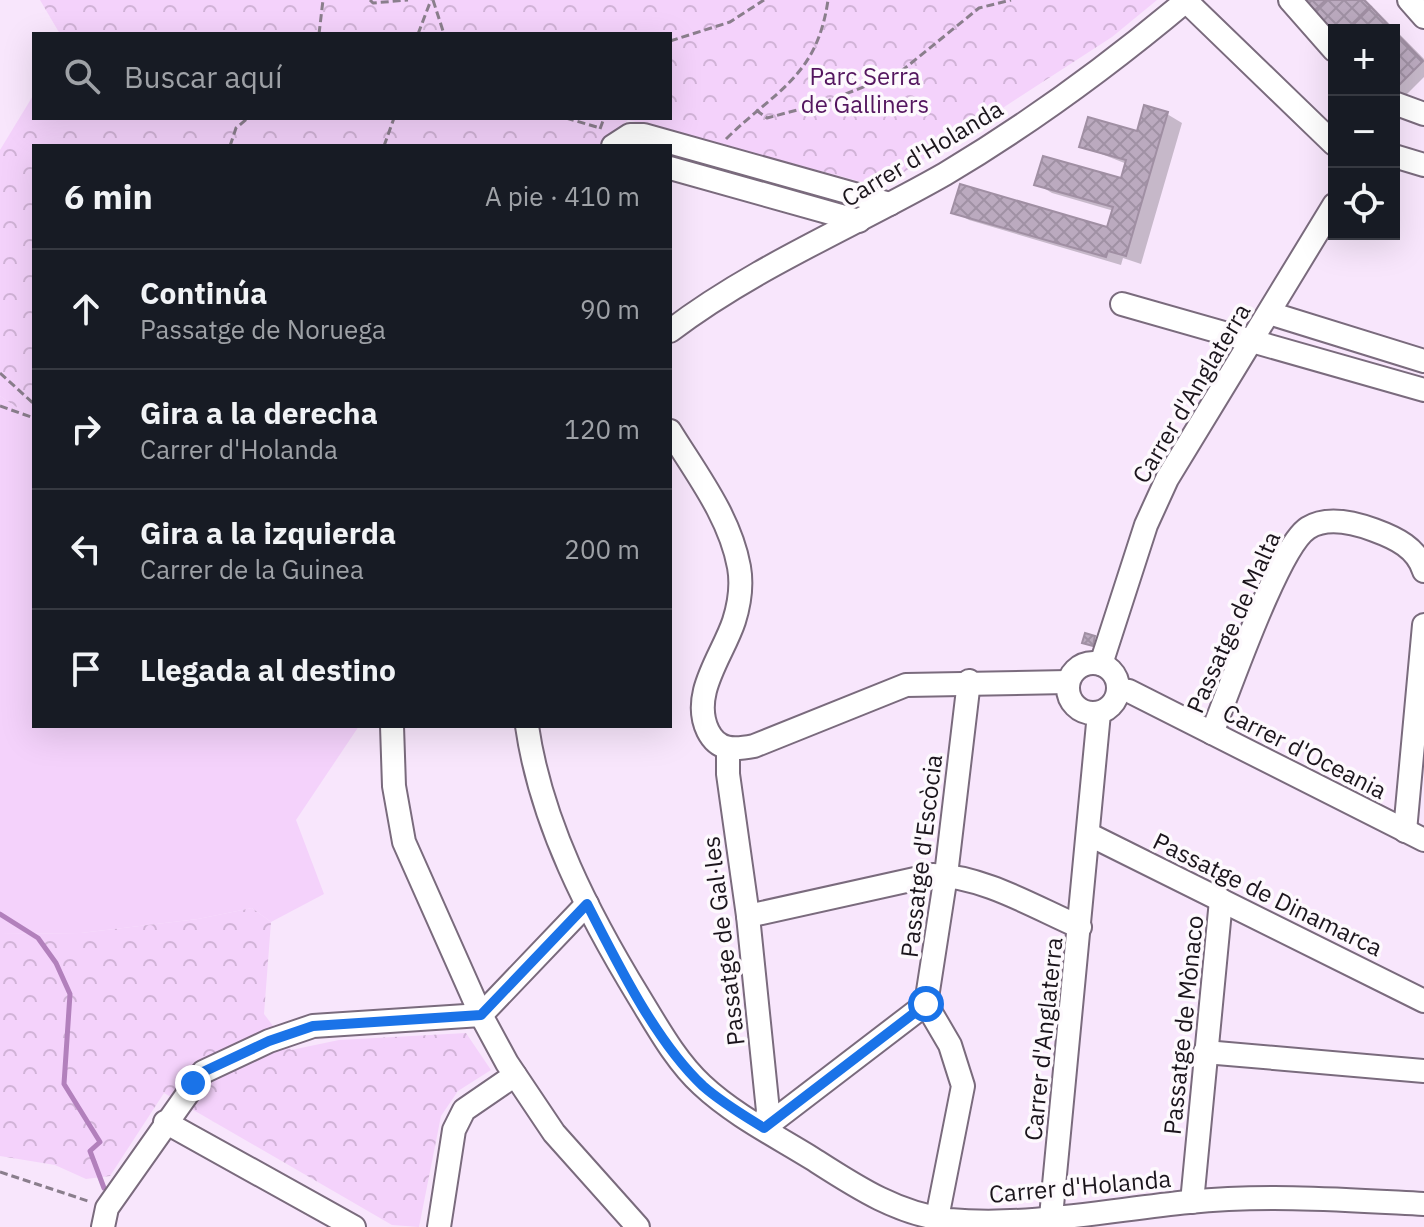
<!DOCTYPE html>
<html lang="es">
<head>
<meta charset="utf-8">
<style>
  body { margin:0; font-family:"IBM Plex Sans",sans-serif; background:#20242c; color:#f1f3f6 }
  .controls { position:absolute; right:24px; top:24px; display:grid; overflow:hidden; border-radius:0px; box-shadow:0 8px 32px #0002 }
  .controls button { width:72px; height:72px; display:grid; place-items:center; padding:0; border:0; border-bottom:2px solid #363941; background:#171b24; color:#f1f3f6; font:40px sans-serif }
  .stop { position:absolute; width:24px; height:24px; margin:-18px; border:6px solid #1a73e8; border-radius:50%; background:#fff }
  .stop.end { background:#1a73e8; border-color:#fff; box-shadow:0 2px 8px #0008 }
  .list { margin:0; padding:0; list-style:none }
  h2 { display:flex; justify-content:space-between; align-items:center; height:104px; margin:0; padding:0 32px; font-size:34px }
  h2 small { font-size:26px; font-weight:400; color:#9ea1a6 }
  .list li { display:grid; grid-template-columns:52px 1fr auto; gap:24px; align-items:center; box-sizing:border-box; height:120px; padding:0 32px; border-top:2px solid #363941 }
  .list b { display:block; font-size:30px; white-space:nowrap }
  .list p { margin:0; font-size:26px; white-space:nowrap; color:#9ea1a6 }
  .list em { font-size:26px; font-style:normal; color:#9ea1a6 }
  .icon { flex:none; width:44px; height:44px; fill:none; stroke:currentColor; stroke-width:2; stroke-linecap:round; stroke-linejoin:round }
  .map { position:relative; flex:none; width:1424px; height:1227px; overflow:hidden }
  .search { position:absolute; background:#171b24; box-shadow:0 8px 32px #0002; left:32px; top:32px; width:640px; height:88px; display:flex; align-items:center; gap:20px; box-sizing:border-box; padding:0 28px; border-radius:0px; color:#9ea1a6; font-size:30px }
  .panel { position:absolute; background:#171b24; box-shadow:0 8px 32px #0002; left:32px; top:144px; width:640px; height:584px; border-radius:0px }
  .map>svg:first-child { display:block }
  .grass { fill:#f4d2fb }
  .forest { fill:url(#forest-crowns) }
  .shadow { fill:#0003 }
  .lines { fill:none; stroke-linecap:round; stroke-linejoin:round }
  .stream { stroke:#b280bc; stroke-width:5 }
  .building { fill:url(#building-cross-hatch); stroke:#a08fa3; stroke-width:2 }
  .minor-casing { stroke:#7a6b7d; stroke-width:26 }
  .path { stroke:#8a7e8c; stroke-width:3; stroke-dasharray:8 4; stroke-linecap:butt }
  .minor { stroke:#fff; stroke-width:22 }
  .route { stroke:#1a73e8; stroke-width:10 }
  .labels { text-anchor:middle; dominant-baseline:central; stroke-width:7; stroke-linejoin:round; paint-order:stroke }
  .park-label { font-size:24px; fill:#54165f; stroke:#fdf9fd }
  .street-label { font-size:24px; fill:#1b151c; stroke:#fdf9fd }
</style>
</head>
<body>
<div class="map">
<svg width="1424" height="1227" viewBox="0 0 1424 1227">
  <defs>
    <pattern id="forest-crowns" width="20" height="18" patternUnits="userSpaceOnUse" patternTransform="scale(2)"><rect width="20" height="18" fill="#f4d2fb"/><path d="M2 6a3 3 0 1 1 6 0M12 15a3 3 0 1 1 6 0" fill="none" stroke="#d1b3d7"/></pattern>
    <pattern id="building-cross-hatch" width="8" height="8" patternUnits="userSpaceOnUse" patternTransform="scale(2)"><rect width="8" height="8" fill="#bbaabf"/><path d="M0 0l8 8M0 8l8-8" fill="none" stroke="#a091a4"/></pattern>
  </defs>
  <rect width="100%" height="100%" fill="#f8e6fc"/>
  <!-- grass -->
  <path class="grass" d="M0,396L34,419V726H359L296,820L324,894L271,922L252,908L198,919L81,933L0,934Z"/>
  <!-- forest -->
  <g class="forest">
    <path d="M40,0H1157L1112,37L881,187L628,120L599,146H34V419L0,396V150L34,94V118H670V34H60Z"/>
    <path d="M252,908L271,922L264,1014L291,1050L339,1040L466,1033L491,1070L458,1091L441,1116L419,1227L392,1225L164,1093L110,1176L86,1179L55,1165L0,1156V934L81,933L198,919Z"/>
  </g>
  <!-- shadow -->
  <g class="shadow">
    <path d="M1301,0H1366L1424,59V77L1402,99L1394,95V30H1334Z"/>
    <path d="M1167,114L1182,123L1141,264L1123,258L1121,265L969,220L954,212L1108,229L1114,211L1052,193L1037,184L1122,181L1127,164L1081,146L1138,134Z"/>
  </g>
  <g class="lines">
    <!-- stream -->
    <path class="stream" d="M0,914L38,938L56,963L70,994L64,1084L100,1142L90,1151L104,1188"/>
  </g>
  <!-- building -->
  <g class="building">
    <path d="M1299,0H1326L1312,13Z"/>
    <path d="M1326,0H1364L1371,7L1348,30H1334V37L1312,13Z"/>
    <path d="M1371,7L1393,30H1348Z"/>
    <path d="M1397,34L1423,61L1394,90V38Z"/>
    <path d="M1144,105L1168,112L1126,256L1108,251L1106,257L951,213L960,184L1107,227L1113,207L1034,185L1043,156L1121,178L1126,160L1079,147L1088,117L1137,131Z"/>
    <path d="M1085,633L1095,636L1093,646L1082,643Z"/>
  </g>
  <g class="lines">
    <defs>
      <g id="minor">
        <path d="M1290,0L1334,50"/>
        <path d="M1409,0L1424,17"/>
        <path d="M1186,1L1334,144"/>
        <path d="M1394,103L1424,114"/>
        <path d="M613,146L630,135H644L890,204"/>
        <path d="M1394,156L1424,165"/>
        <path d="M670,168L859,221"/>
        <path d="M1122,304L1424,390"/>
        <path d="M1269,313L1424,361"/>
        <path d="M670,331C754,267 854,226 945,174C1029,124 1112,63 1187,0"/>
        <path d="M670,431C696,473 730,517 739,567C742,584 739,605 734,621C723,655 690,694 708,731C718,751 734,750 754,746L906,685L1068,682"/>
        <circle cx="1093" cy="688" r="25"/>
        <path d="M1101,664L1146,525L1167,479L1334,205"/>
        <path d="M1118,690L1129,691L1424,840"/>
        <path d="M392,726L394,786L404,842L481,1015L507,1063L554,1133L638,1227"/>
        <path d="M527,726C541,823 589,915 639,997C658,1028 676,1061 702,1085C734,1115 776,1136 813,1159C855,1186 897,1214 949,1220C1029,1227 1109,1210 1189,1202C1266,1194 1347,1200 1424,1204"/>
        <path d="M1212,733C1228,694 1278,547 1308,528C1327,516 1355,523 1374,530C1396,538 1417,548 1424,571"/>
        <path d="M728,749V774L748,916L768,1111L764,1128"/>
        <path d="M1405,831L1424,625"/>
        <path d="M1088,834L1424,1001"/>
        <path d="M748,916L933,875C983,876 1034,907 1080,927"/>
        <path d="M1205,1052L1424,1071"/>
        <path d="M165,1122L354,1227"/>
        <path d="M764,1128L926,1004"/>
        <path d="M1192,1202L1221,900"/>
        <path d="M937,1218L963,1086L950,1045L926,1004L946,875L969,681"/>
        <path d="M103,1227L107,1208L203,1072L269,1041L313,1026L481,1015L587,904"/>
        <path d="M439,1227L454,1130L464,1110L515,1075"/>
        <path d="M1050,1227L1099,713"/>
      </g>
    </defs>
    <!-- minor casing -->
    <use href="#minor" class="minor-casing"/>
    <!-- path -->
    <g class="path">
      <path d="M370,0L373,3L408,0"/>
      <path d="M433,0L444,34"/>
      <path d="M319,34L323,0"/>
      <path d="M418,34L431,0"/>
      <path d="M670,41L730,22L764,0"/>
      <path d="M756,110L767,118L820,104L899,73L979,8L1011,0"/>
      <path d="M566,118L600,128"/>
      <path d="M600,129L604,118"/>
      <path d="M726,139C776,90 817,77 828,0"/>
      <path d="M230,146L236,128L248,118"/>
      <path d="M384,146L394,118"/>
      <path d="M0,373L34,404"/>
      <path d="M0,406L34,418"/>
      <path d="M0,1172L91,1202"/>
    </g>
    <!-- minor -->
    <use href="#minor" class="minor"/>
  </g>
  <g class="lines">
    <!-- route -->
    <path class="route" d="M193,1083L203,1072L269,1041L313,1026L481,1015L587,904C617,962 655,1041 703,1086C721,1102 743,1115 764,1128L926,1004"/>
  </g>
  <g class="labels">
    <!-- park labels -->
    <g class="park-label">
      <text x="865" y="76">Parc Serra<tspan x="865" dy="28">de Galliners</tspan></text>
    </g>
    <!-- street labels -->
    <g class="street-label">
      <text transform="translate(922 153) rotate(-31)">Carrer d'Holanda</text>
      <text transform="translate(1191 393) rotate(-59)">Carrer d'Anglaterra</text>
      <text transform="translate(1233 622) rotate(-66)">Passatge de Malta</text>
      <text transform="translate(1305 751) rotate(27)">Carrer d'Oceania</text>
      <text transform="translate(921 856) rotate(-83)">Passatge d'Escòcia</text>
      <text transform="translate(1268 894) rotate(26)">Passatge de Dinamarca</text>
      <text transform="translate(723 941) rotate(-97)">Passatge de Gal·les</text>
      <text transform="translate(1183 1025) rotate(-84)">Passatge de Mònaco</text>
      <text transform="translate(1043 1039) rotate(-84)">Carrer d'Anglaterra</text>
      <text transform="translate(1080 1186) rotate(-5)">Carrer d'Holanda</text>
    </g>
  </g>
</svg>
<div class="controls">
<button>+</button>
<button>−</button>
<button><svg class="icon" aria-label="locate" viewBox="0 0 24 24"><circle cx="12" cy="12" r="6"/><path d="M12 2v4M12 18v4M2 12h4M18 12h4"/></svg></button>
</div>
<div class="stop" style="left:926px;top:1004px"></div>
<div class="stop end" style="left:193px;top:1083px"></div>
<div class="search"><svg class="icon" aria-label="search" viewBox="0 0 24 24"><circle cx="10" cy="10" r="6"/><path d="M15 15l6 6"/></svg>Buscar aquí</div>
<section class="panel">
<h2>6 min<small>A pie · 410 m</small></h2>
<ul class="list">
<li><svg class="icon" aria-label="ahead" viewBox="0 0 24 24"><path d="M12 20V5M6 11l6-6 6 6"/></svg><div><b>Continúa</b><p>Passatge de Noruega</p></div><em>90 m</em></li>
<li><svg class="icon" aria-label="right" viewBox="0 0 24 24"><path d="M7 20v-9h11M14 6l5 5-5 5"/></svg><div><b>Gira a la derecha</b><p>Carrer d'Holanda</p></div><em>120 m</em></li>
<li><svg class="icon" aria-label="left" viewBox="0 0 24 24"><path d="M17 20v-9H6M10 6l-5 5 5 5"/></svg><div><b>Gira a la izquierda</b><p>Carrer de la Guinea</p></div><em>200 m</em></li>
<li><svg class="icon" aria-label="arrive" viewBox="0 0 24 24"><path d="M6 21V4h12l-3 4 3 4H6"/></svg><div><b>Llegada al destino</b></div></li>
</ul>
</section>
</div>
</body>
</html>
